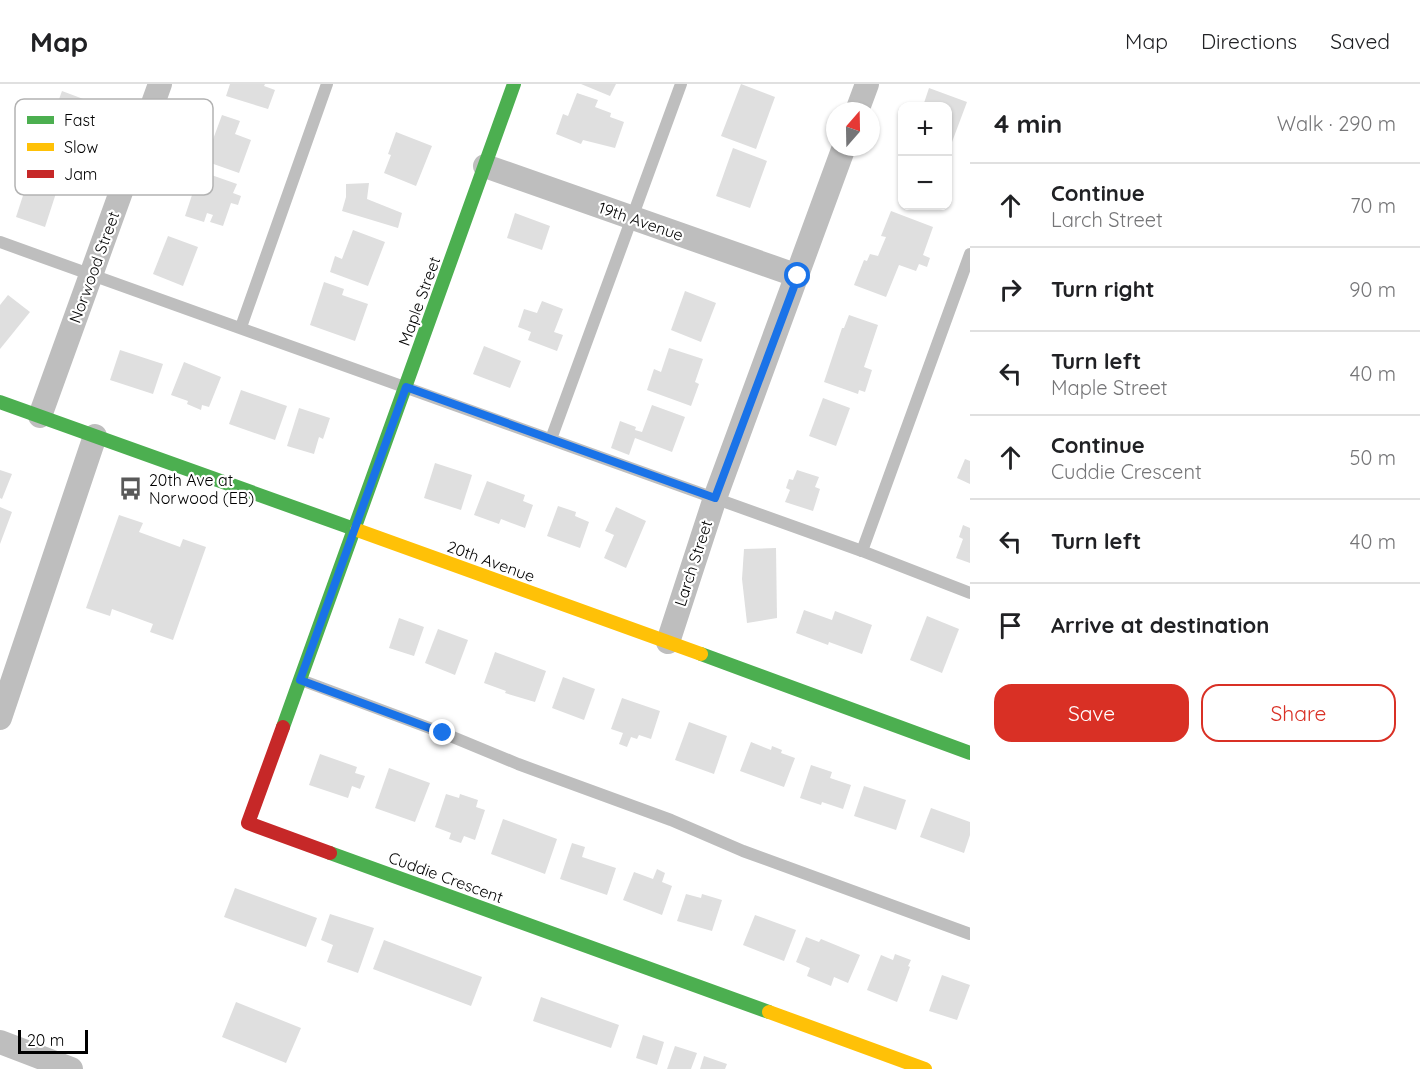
<!DOCTYPE html>
<html lang="en">
<head>
<meta charset="utf-8">
<style>
  body { margin:0; font-family:Quicksand,sans-serif; background:#f2f2f2; color:#202124 }
  .controls { position:absolute; right:18px; top:18px; display:grid; overflow:hidden; border-radius:12px; box-shadow:0 2px 4px #0004 }
  .controls button { width:54px; height:54px; display:grid; place-items:center; padding:0; border:0; border-bottom:2px solid #e0e0e0; background:#fff; color:#202124; font:30px sans-serif }
  .compass { position:absolute; left:826px; top:18px; width:54px; height:54px; border-radius:50%; background:#fff; box-shadow:0 2px 4px #0004; rotate:20deg }
  .scale { position:absolute; left:18px; bottom:15px; width:70px; box-sizing:border-box; padding-left:6px; border:3px solid #000; border-top:0; font-size:16px; line-height:21px; white-space:nowrap; color:#000; -webkit-text-stroke:4px #fff; paint-order:stroke }
  .stop { position:absolute; width:18px; height:18px; margin:-14px; border:4px solid #1a73e8; border-radius:50%; background:#fff }
  .stop.end { background:#1a73e8; border-color:#fff; box-shadow:0 2px 6px #0008 }
  .list { margin:0; padding:0; list-style:none }
  h2 { display:flex; justify-content:space-between; align-items:center; height:78px; margin:0; padding:0 24px; font-size:26px }
  h2 small { font-size:20px; font-weight:400; color:#757577 }
  .list li { display:grid; grid-template-columns:39px 1fr auto; gap:18px; align-items:center; box-sizing:border-box; height:84px; padding:0 24px; border-top:2px solid #e0e0e0 }
  .list b { display:block; font-size:22px; white-space:nowrap }
  .list p { margin:0; font-size:20px; white-space:nowrap; color:#757577 }
  .list em { font-size:20px; font-style:normal; color:#757577 }
  .actions { display:flex; gap:12px; padding:18px 24px }
  .actions a { flex:1; padding:14px 0; border:2px solid #d93025; border-radius:18px; text-align:center; font-size:21px; color:#d93025 }
  .actions .main { background:#d93025; color:#fff }
  .icon { flex:none; width:33px; height:33px; fill:none; stroke:currentColor; stroke-width:2; stroke-linecap:round; stroke-linejoin:round }
  .map { position:relative; flex:none; width:970px; height:985px; overflow:hidden }
  header { display:flex; align-items:center; gap:36px; box-sizing:border-box; height:84px; padding:0 30px; background:#fff; border-bottom:2px solid #e0e0e0 }
  header strong { font-size:28px }
  nav { display:flex; gap:33px; margin-inline-start:auto; font-size:21px }
  main { display:flex }
  aside { flex:1; background:#fff }
  .map>svg:first-child { display:block }
  .building { fill:#dfdfdf }
  .lines { fill:none; stroke-linecap:round; stroke-linejoin:round }
  .lane { stroke:#bebebe; stroke-width:12 }
  .street { stroke:#bebebe; stroke-width:24 }
  .fast { stroke:#4caf50; stroke-width:14 }
  .slow { stroke:#ffc107; stroke-width:14 }
  .jam { stroke:#c62828; stroke-width:14 }
  .route { stroke:#1a73e8; stroke-width:8 }
  .labels { text-anchor:middle; dominant-baseline:central; stroke-width:4.5; stroke-linejoin:round; paint-order:stroke }
  .street-label { font-size:16px; fill:#000; stroke:#fff }
  .poi-label { font-size:16px; fill:#000; stroke:#fff; text-anchor:start }
  .key { fill:#fff; stroke:#b2b2b2; stroke-width:1.5 }
  .key-label { font-size:16px; fill:#000 }
</style>
</head>
<body>
<header>
<strong>Map</strong>
<nav><a>Map</a><a>Directions</a><a>Saved</a></nav>
</header>
<main>
<div class="map">
<svg width="970" height="985" viewBox="0 0 970 985">
  <rect width="100%" height="100%" fill="#fff"/>
  <!-- building -->
  <g class="building">
    <path d="M230,0H265L264,2L275,6L268,25L226,12Z"/>
    <path d="M581,0H616L610,12Z"/>
    <path d="M741,0L775,13L756,65L721,52Z"/>
    <path d="M929,4L967,18L949,66L948,65V22H923Z"/>
    <path d="M62,7L86,16L84,24L89,26L77,59L47,48Z"/>
    <path d="M577,9L598,16L595,23L611,29L610,33L624,38L615,64L583,56L581,60L556,50L563,30L568,32Z"/>
    <path d="M222,31L240,37L235,50L251,56L239,89L205,77Z"/>
    <path d="M396,48L432,62L416,102L384,89L391,71L388,70Z"/>
    <path d="M733,64L767,77L750,124L716,112Z"/>
    <path d="M200,87L237,100L233,109L241,112L238,121L231,119L223,142L210,138L213,131L207,129L204,138L185,132Z"/>
    <path d="M29,93L58,103L45,143L16,133Z"/>
    <path d="M369,99L367,115L402,129L398,144L342,127L346,113V100Z"/>
    <path d="M891,127L933,143L923,171L930,174L927,183L919,180L916,187L899,181L886,213L854,201L864,176L867,177L870,170L878,172L886,153L881,152Z"/>
    <path d="M515,129L550,142L542,166L507,154Z"/>
    <path d="M353,146L385,158L368,202L330,188L335,172L342,175Z"/>
    <path d="M168,152L198,163L183,202L153,190Z"/>
    <path d="M324,198L344,205L342,211L368,220L355,257L310,241Z"/>
    <path d="M685,207L716,219L701,258L671,246Z"/>
    <path d="M8,211L30,228L0,265V221Z"/>
    <path d="M542,217L563,225L554,248L563,251L557,267L528,256L531,248L518,243L524,225L537,229Z"/>
    <path d="M849,231L878,241L864,283L872,286L865,308L859,306L858,310L824,298L842,244H844Z"/>
    <path d="M484,262L521,277L510,304L473,290Z"/>
    <path d="M669,264L703,275L695,298L699,300L691,322L647,306L654,285L661,288Z"/>
    <path d="M120,266L163,280L153,310L110,296Z"/>
    <path d="M184,278L221,293L209,323L202,321L201,326L187,320L188,317L171,311Z"/>
    <path d="M241,306L287,322L275,356L229,340Z"/>
    <path d="M823,314L850,324L836,362L809,352Z"/>
    <path d="M652,321L685,333L672,368L635,354L629,371L611,364L620,337L636,343L635,346L642,348Z"/>
    <path d="M299,324L330,334L323,355L319,353L314,370L287,362Z"/>
    <path d="M965,375L970,377V400L957,394Z"/>
    <path d="M435,379L472,391L461,426L424,414Z"/>
    <path d="M0,386L12,390L2,415L0,414Z"/>
    <path d="M797,386L819,393L815,403L820,405L813,427L785,418L790,406L786,404L789,395L793,396Z"/>
    <path d="M487,397L525,411L523,417L533,421L525,444L501,435L499,440L474,431Z"/>
    <path d="M558,422L576,428L575,432L589,438L580,464L547,452Z"/>
    <path d="M0,423L12,428L0,460Z"/>
    <path d="M616,423L646,437L626,484L604,474L614,451L605,447Z"/>
    <path d="M119,431L143,439L139,448L180,463L183,455L206,463L173,556L150,548L153,540L112,525L110,532L86,524Z"/>
    <path d="M963,441L970,444V479L956,474L963,455L959,453Z"/>
    <path d="M776,464L777,534L747,539L742,495L744,465Z"/>
    <path d="M804,526L832,536L835,527L872,541L862,570L829,558L828,561L796,549Z"/>
    <path d="M927,532L959,545L942,589L910,576Z"/>
    <path d="M399,534L424,543L414,572L389,564Z"/>
    <path d="M438,545L468,556L455,591L425,579Z"/>
    <path d="M495,568L546,587L535,618L505,609L506,607L484,599Z"/>
    <path d="M563,593L595,605L584,636L552,624Z"/>
    <path d="M622,614L660,627L651,655L639,651L637,655L631,653L627,663L619,660L623,649L611,645Z"/>
    <path d="M689,638L727,652L714,690L675,676Z"/>
    <path d="M751,658L771,666L772,662L782,666L781,669L795,674L784,703L740,687Z"/>
    <path d="M320,670L357,683L355,689L365,692L360,705L352,702L348,714L309,701Z"/>
    <path d="M811,681L832,688L830,694L851,701L843,725L822,718L821,721L800,714Z"/>
    <path d="M389,684L430,699L415,738L375,724Z"/>
    <path d="M864,702L906,716L896,746L854,732Z"/>
    <path d="M446,710L459,714L460,710L478,716L476,723L485,726L475,756L464,752L461,759L449,755L451,749L435,743Z"/>
    <path d="M931,724L970,738V751L964,769L920,753Z"/>
    <path d="M503,735L557,755L545,790L491,770Z"/>
    <path d="M572,759L585,763L582,773L616,784L607,811L560,795Z"/>
    <path d="M657,785L665,789L662,798L672,802L662,831L623,816L634,788L653,795Z"/>
    <path d="M235,804L317,834L306,863L224,833Z"/>
    <path d="M686,810L701,814L702,810L722,816L712,847L677,837Z"/>
    <path d="M330,830L374,844L358,889L327,878L333,861L321,856Z"/>
    <path d="M755,831L796,846L784,877L743,861Z"/>
    <path d="M806,853L819,858L821,855L860,871L848,899L834,893L831,902L807,892L810,884L796,878Z"/>
    <path d="M384,856L482,893L471,922L373,885Z"/>
    <path d="M895,870L911,876L908,882L910,883L897,918L867,906L881,871L893,876Z"/>
    <path d="M942,891L970,901L957,936L929,927Z"/>
    <path d="M541,913L619,941L611,964L533,937Z"/>
    <path d="M236,918L301,944L286,979L222,953Z"/>
    <path d="M643,951L664,958L657,981L636,974Z"/>
    <path d="M675,962L697,969L691,985H667Z"/>
    <path d="M704,972L727,980L725,985H700Z"/>
  </g>
  <g class="lines">
    <!-- lane -->
    <g class="lane">
      <path d="M0,158L862,467L970,509"/>
      <path d="M241,243L327,0"/>
      <path d="M551,355L681,0"/>
      <path d="M862,467L970,170"/>
      <path d="M301,596L443,649L518,680L671,736L743,767L970,850"/>
    </g>
    <!-- street -->
    <g class="street">
      <path d="M857,27L867,0"/>
      <path d="M485,82L798,192"/>
      <path d="M40,332L160,0"/>
      <path d="M668,558L715,414L844,63"/>
      <path d="M0,634L95,352"/>
      <path d="M0,958L71,985"/>
    </g>
    <!-- fast -->
    <g class="fast">
      <path d="M0,318L357,446"/>
      <path d="M701,570L970,669"/>
      <path d="M283,643L514,0"/>
      <path d="M330,769L769,928"/>
    </g>
    <!-- slow -->
    <g class="slow">
      <path d="M357,446L701,570"/>
      <path d="M769,928L925,985"/>
    </g>
    <!-- jam -->
    <path class="jam" d="M283,643L248,739L330,769"/>
  </g>
  <g class="lines">
    <!-- route -->
    <path class="route" d="M443,649L300,596L406,303L715,414L798,192"/>
  </g>
  <!-- icons -->
  <defs>
    <symbol id="bus-bare" viewBox="-9 -9 18 18"><path d="M-5-6H5V4H4V6H2V4H-2V6H-4V4H-5ZM-3.5-4V0h7V-4ZM-3.5 1.2v1.5H-2V1.2ZM2 1.2v1.5H3.5V1.2Z" fill="#595959" stroke="#fff" stroke-width="2.5" paint-order="stroke"/></symbol>
  </defs>
  <g fill-rule="evenodd">
    <use href="#bus-bare" x="114" y="388" width="33" height="33"/>
  </g>
  <g class="labels">
    <!-- street labels -->
    <g class="street-label">
      <text transform="translate(641 137) rotate(19)">19th Avenue</text>
      <text transform="translate(94 183) rotate(-70)">Norwood Street</text>
      <text transform="translate(419 217) rotate(-70)">Maple Street</text>
      <text transform="translate(491 477) rotate(20)">20th Avenue</text>
      <text transform="translate(693 479) rotate(-72)">Larch Street</text>
      <text transform="translate(446 793) rotate(20)">Cuddie Crescent</text>
    </g>
    <!-- poi labels -->
    <g class="poi-label">
      <text x="149" y="396">20th Ave at<tspan x="149" dy="18">Norwood (EB)</tspan></text>
    </g>
  </g>
  <!-- legend -->
  <rect x="15" y="15" width="198" height="96" rx="9" class="key"/>
  <rect x="27" y="32" width="27" height="8" fill="#4caf50"/>
  <rect x="27" y="59" width="27" height="8" fill="#ffc107"/>
  <rect x="27" y="86" width="27" height="8" fill="#c62828"/>
  <g class="key-label">
    <text x="64" y="42">Fast</text>
    <text x="64" y="69">Slow</text>
    <text x="64" y="96">Jam</text>
  </g>
</svg>
<div class="controls">
<button>+</button>
<button>−</button>
</div>
<svg class="compass" viewBox="-18 -18 36 36"><path d="M0-13l5 13h-10z" fill="#e53935"/><path d="M0 13l5-13h-10z" fill="#757577"/></svg>
<div class="scale">20 m</div>
<div class="stop" style="left:798px;top:192px"></div>
<div class="stop end" style="left:443px;top:649px"></div>
</div>
<aside>
<h2>4 min<small>Walk · 290 m</small></h2>
<ul class="list">
<li><svg class="icon" aria-label="ahead" viewBox="0 0 24 24"><path d="M12 20V5M6 11l6-6 6 6"/></svg><div><b>Continue</b><p>Larch Street</p></div><em>70 m</em></li>
<li><svg class="icon" aria-label="right" viewBox="0 0 24 24"><path d="M7 20v-9h11M14 6l5 5-5 5"/></svg><div><b>Turn right</b></div><em>90 m</em></li>
<li><svg class="icon" aria-label="left" viewBox="0 0 24 24"><path d="M17 20v-9H6M10 6l-5 5 5 5"/></svg><div><b>Turn left</b><p>Maple Street</p></div><em>40 m</em></li>
<li><svg class="icon" aria-label="ahead" viewBox="0 0 24 24"><path d="M12 20V5M6 11l6-6 6 6"/></svg><div><b>Continue</b><p>Cuddie Crescent</p></div><em>50 m</em></li>
<li><svg class="icon" aria-label="left" viewBox="0 0 24 24"><path d="M17 20v-9H6M10 6l-5 5 5 5"/></svg><div><b>Turn left</b></div><em>40 m</em></li>
<li><svg class="icon" aria-label="arrive" viewBox="0 0 24 24"><path d="M6 21V4h12l-3 4 3 4H6"/></svg><div><b>Arrive at destination</b></div></li>
</ul>
<div class="actions"><a class="main">Save</a><a>Share</a></div>
</aside>
</main>
</body>
</html>
